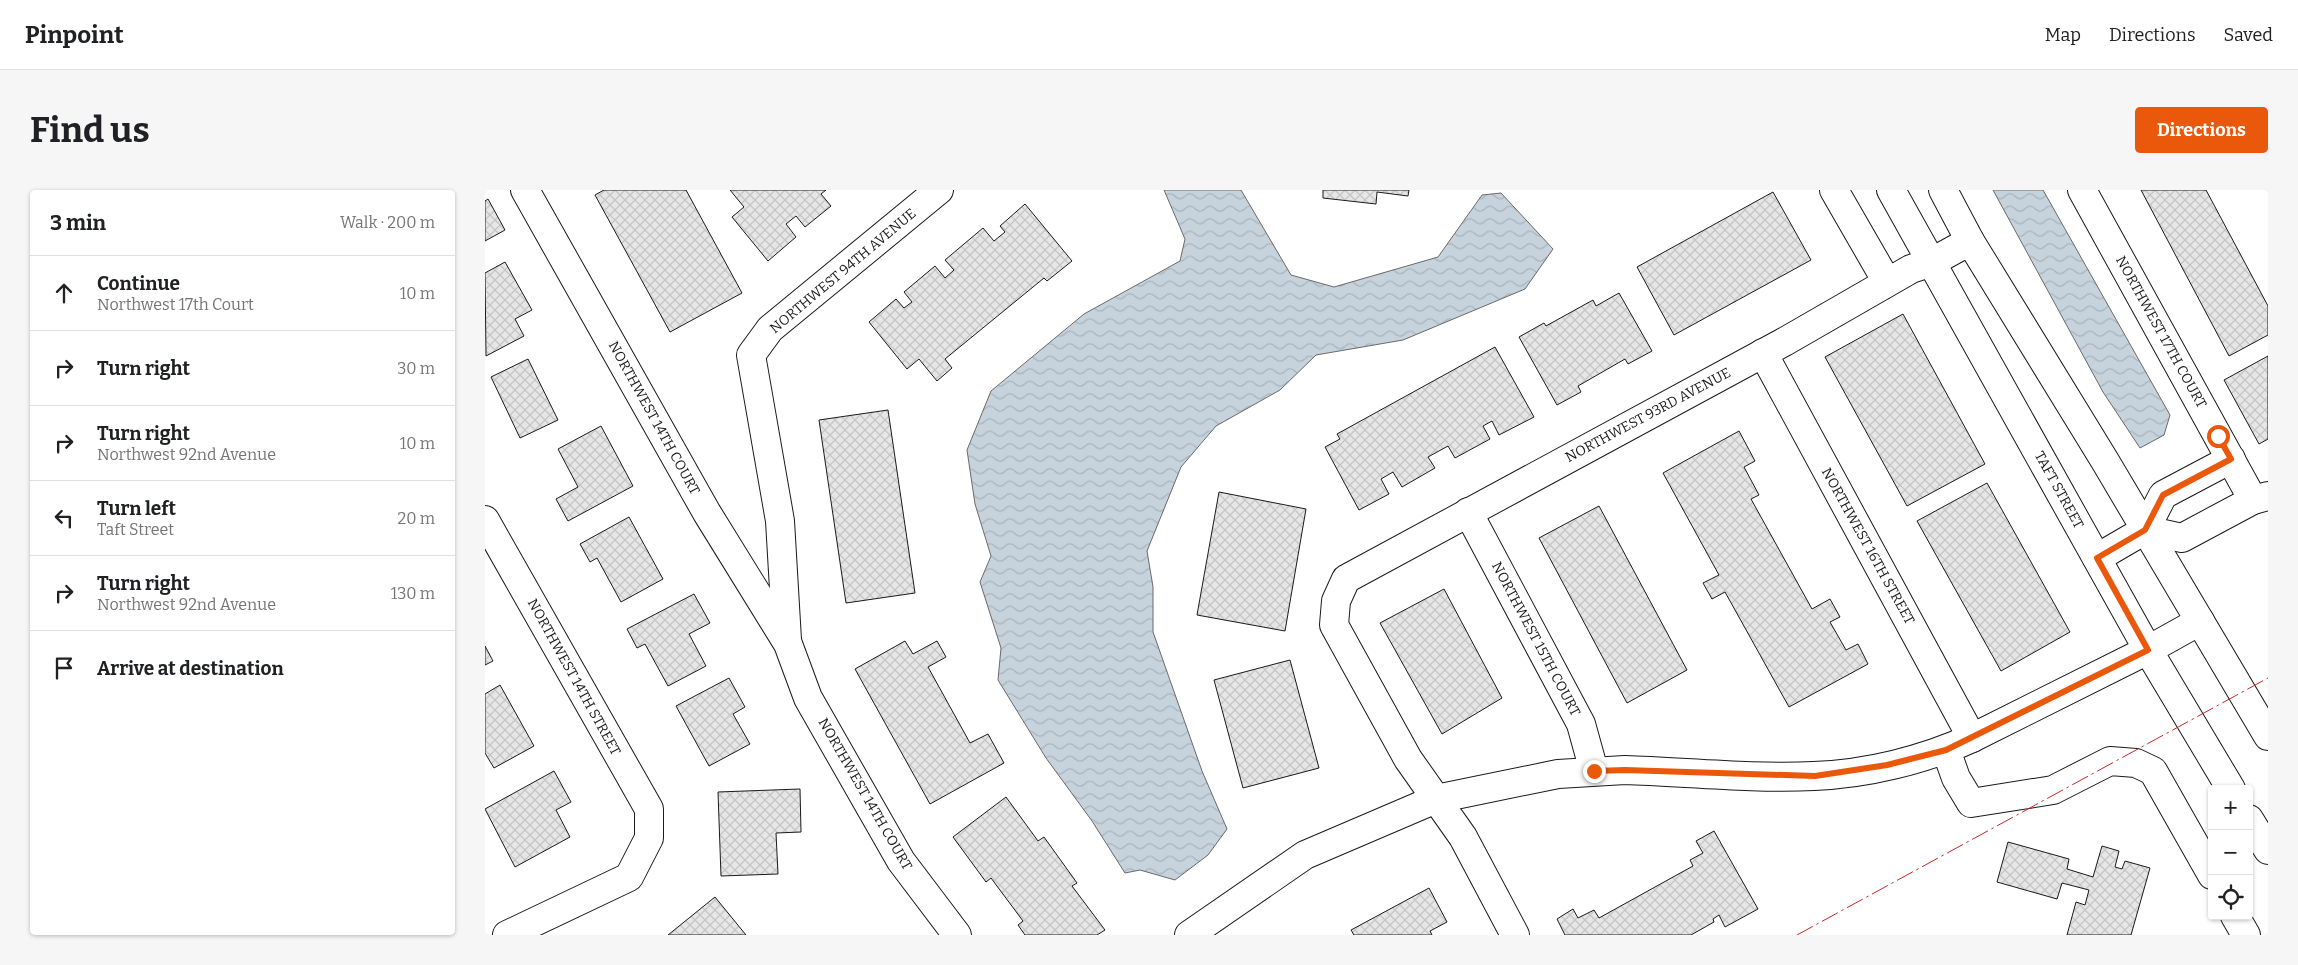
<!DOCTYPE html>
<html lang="en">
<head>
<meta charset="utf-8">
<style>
  body { margin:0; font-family:Bitter,serif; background:#f6f6f6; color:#202124 }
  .controls { position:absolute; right:15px; bottom:15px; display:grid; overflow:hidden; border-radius:5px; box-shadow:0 1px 4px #0004 }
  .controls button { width:45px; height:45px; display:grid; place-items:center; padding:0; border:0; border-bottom:1px solid #e0e0e0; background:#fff; color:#202124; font:25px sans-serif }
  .stop { position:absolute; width:15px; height:15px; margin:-11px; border:4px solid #ea580c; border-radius:50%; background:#fff }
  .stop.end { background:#ea580c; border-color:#fff; box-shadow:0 1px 5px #0008 }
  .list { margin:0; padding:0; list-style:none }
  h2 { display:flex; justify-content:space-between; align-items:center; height:65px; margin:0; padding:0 20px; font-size:21px }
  h2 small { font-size:16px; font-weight:400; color:#757577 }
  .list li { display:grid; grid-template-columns:32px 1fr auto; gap:15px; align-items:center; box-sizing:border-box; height:75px; padding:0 20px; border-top:1px solid #e0e0e0 }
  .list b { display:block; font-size:19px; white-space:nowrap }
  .list p { margin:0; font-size:16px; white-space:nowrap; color:#757577 }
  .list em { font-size:16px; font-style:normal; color:#757577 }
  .icon { flex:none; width:28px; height:28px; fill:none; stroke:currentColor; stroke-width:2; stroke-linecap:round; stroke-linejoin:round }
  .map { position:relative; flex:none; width:1783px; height:745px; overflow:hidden; border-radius:5px }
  header { display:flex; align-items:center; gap:30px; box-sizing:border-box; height:70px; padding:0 25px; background:#fff; border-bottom:1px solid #e0e0e0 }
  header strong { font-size:24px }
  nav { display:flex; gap:28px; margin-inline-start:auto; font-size:18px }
  .intro { display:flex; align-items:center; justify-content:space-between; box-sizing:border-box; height:120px; padding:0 30px }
  h1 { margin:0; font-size:35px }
  .button { padding:12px 22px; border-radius:5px; background:#ea580c; color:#fff; font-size:18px; font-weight:700 }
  main { display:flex; gap:30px; padding:0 30px }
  aside { flex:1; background:#fff; border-radius:5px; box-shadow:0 1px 4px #0004 }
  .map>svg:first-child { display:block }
  .water { fill:url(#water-waves); stroke:#6a6a6a }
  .building { fill:url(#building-cross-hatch); stroke:#1a1a1a }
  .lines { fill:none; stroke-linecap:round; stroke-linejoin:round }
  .minor-casing { stroke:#1a1a1a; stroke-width:30 }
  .minor { stroke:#fff; stroke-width:28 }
  .power { stroke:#c62828; stroke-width:1; stroke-dasharray:18 4 2.5 4; stroke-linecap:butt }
  .route { stroke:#ea580c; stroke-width:6 }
  .labels { text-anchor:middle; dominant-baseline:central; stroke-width:4; stroke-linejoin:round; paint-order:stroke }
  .street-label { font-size:14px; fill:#1a1a1a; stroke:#fff }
</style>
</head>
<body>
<header>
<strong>Pinpoint</strong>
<nav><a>Map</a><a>Directions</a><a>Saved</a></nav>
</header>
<div class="intro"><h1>Find us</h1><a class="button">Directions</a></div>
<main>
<aside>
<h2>3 min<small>Walk · 200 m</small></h2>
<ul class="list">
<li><svg class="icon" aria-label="ahead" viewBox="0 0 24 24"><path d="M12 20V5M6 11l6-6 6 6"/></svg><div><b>Continue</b><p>Northwest 17th Court</p></div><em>10 m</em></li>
<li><svg class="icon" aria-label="right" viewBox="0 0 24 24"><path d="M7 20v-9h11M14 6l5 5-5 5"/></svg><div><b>Turn right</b></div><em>30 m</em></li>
<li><svg class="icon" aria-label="right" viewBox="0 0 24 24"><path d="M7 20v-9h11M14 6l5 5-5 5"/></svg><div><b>Turn right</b><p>Northwest 92nd Avenue</p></div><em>10 m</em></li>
<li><svg class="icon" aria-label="left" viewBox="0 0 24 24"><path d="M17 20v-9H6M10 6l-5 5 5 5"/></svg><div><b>Turn left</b><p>Taft Street</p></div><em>20 m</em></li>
<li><svg class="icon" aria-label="right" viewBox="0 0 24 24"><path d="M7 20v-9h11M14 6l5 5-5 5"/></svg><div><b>Turn right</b><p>Northwest 92nd Avenue</p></div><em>130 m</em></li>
<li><svg class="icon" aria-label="arrive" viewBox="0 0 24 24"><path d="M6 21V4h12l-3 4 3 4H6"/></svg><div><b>Arrive at destination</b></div></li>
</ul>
</aside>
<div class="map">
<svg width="1783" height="745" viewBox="0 0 1783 745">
  <defs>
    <pattern id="water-waves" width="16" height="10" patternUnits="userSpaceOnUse" patternTransform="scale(1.25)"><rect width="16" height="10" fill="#c6d2dc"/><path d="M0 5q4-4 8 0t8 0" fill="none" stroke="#aab4bc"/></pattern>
    <pattern id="building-cross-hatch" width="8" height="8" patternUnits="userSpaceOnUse" patternTransform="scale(1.25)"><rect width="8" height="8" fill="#e6e6e6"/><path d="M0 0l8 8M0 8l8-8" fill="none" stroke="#c5c5c5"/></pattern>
  </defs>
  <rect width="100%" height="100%" fill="#fff"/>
  <!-- water -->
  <g class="water">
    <path d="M679,0H756L806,85L849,97L953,67L997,5L1016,3L1068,59L1040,99L918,150L831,165L795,200L731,236L696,277L662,361L668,397V442L717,581L742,639L723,665L690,690L655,680L640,683L607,631L561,568L513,490L516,458L495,392L506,366L490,314L482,260L506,201L599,124L695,71L700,49Z"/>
    <path d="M1508,0H1558L1685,225L1679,245L1655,258L1618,202Z"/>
  </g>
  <!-- building -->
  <g class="building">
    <path d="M119,0H201L257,103L185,142L110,5Z"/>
    <path d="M245,0H341L336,4L346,16L320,37L311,26L301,34L311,47L283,71L247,27L259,17Z"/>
    <path d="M838,0H924L923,6L892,2L891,14L838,8Z"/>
    <path d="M1656,0H1721L1783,116V145L1744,166Z"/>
    <path d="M1288,2L1326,70L1189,145L1152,77Z"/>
    <path d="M3,9L20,40L0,51V11Z"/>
    <path d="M540,14L587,71L562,91L559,88L460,169L467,178L452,191L434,169L422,179L384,132L411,109L419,118L427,112L419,102L450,76L460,88L469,80L460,70L498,38L509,51L520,42L515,36Z"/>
    <path d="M20,72L47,120L30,129L39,146L1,166L0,83Z"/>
    <path d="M1134,103L1167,161L1143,174L1140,169L1093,196L1096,202L1072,215L1034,147L1059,133L1061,136L1108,110L1111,116Z"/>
    <path d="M1418,124L1500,274L1422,316L1340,167Z"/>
    <path d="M1010,157L1049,227L1014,245L1007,231L998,236L1005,249L970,268L963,256L943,267L950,278L917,297L908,282L896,289L904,304L874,320L840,257L855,249L852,244Z"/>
    <path d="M1783,166V249L1774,254L1739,190Z"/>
    <path d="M43,169L73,230L35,248L6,187Z"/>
    <path d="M403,220L430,403L361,413L334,230Z"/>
    <path d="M116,236L148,296L83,331L71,309L93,297L73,259Z"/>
    <path d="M1254,241L1270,271L1259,277L1274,305L1266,309L1327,419L1345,409L1355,427L1345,432L1361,460L1373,454L1383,474L1304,517L1240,402L1227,409L1218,393L1234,385L1178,283Z"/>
    <path d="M1502,293L1585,442L1516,481L1432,331Z"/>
    <path d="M734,302L821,319L800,441L712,425Z"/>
    <path d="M1114,316L1202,480L1142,513L1054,348Z"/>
    <path d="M144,327L178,389L136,412L112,368L105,372L95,354Z"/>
    <path d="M959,399L1017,508L957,544L895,433Z"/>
    <path d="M209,404L225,433L204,444L221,476L183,496L160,454L152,458L142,439Z"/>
    <path d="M420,451L428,464L452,451L461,467L443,477L485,553L503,544L519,573L445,614L370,479Z"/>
    <path d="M0,456L8,471L0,475Z"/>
    <path d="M805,470L834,578L758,598L729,490Z"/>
    <path d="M244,488L260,517L248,524L265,554L224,576L191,516Z"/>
    <path d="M15,495L49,556L9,578L0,563V504Z"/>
    <path d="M69,581L86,612L71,620L85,647L30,677L0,619Z"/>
    <path d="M315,599L316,642L291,643L293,684L236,686L233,602Z"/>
    <path d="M521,607L553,651L559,647L592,693L587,696L620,740L612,745H540L533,735L538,731L506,688L501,692L468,647Z"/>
    <path d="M1229,641L1273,719L1240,737L1234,725L1228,729L1229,732L1206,745H1080L1072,729L1088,719L1093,728L1109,720L1114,728L1208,676L1205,670L1218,663L1211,651Z"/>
    <path d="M1523,652L1584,669L1582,679L1608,687L1617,656L1634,661L1630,677L1637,679L1640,671L1665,678L1646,745H1582L1591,712L1600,715L1604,700L1577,693L1572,709L1512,692Z"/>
    <path d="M944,698L962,732L945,741L947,745H869L866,740Z"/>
    <path d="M230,707L261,745H183Z"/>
  </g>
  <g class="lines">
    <defs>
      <g id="minor">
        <path d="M40,0L222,323L303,454L323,508L416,671L472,745"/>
        <path d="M1349,0L1402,92"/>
        <path d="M1406,0L1663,460L1746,599"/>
        <path d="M1458,0L1485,51L1620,271L1783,546"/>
        <path d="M1597,0L1768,310"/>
        <path d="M1278,163L1487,548"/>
        <path d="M983,322L1096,534L1109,581"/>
        <path d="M0,330L164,619V648L144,687L22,745"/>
        <path d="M1660,340L1678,305L1746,269"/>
        <path d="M1612,368L1660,340L1697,348L1768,310L1783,306"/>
        <path d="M302,450L295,331L266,165L285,139L454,0"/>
        <path d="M1461,560L1471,588L1486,613L1568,600L1625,571L1651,573L1668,581L1727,685"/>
        <path d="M1764,629L1783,660"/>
        <path d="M1750,726L1761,745"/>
        <path d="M704,745L820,665L951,609L1073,584L1140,580C1201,582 1269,589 1329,586C1382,584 1439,570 1487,548L1663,460L1715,431"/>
        <path d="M1030,745L978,647L923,569L849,435L851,411L861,389L1299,152L1426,79L1447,72L1485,51"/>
      </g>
    </defs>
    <!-- minor casing -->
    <use href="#minor" class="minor-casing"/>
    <!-- minor -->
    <use href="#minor" class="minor"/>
    <!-- power -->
    <path class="power" d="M1312,745L1783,488"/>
  </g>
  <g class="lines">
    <!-- route -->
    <path class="route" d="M1109,581L1140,580L1330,586L1402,575L1461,560L1663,460L1612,368L1660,340L1678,305L1746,269L1733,246"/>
  </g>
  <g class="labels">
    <!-- street labels -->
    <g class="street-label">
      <text transform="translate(358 81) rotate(-40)">NORTHWEST 94TH AVENUE</text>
      <text transform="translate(1676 142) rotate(61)">NORTHWEST 17TH COURT</text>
      <text transform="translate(1163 225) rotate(-28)">NORTHWEST 93RD AVENUE</text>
      <text transform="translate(169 228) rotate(61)">NORTHWEST 14TH COURT</text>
      <text transform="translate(1574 300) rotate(61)">TAFT STREET</text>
      <text transform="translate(1383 356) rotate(61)">NORTHWEST 16TH STREET</text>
      <text transform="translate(1051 449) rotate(62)">NORTHWEST 15TH COURT</text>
      <text transform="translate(89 487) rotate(61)">NORTHWEST 14TH STREET</text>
      <text transform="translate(380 604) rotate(60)">NORTHWEST 14TH COURT</text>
    </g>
  </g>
</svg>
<div class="controls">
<button>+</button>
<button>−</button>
<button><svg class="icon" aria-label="locate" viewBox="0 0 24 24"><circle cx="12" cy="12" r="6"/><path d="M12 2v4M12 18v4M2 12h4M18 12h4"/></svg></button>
</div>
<div class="stop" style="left:1733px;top:246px"></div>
<div class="stop end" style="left:1109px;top:581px"></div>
</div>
</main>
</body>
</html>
